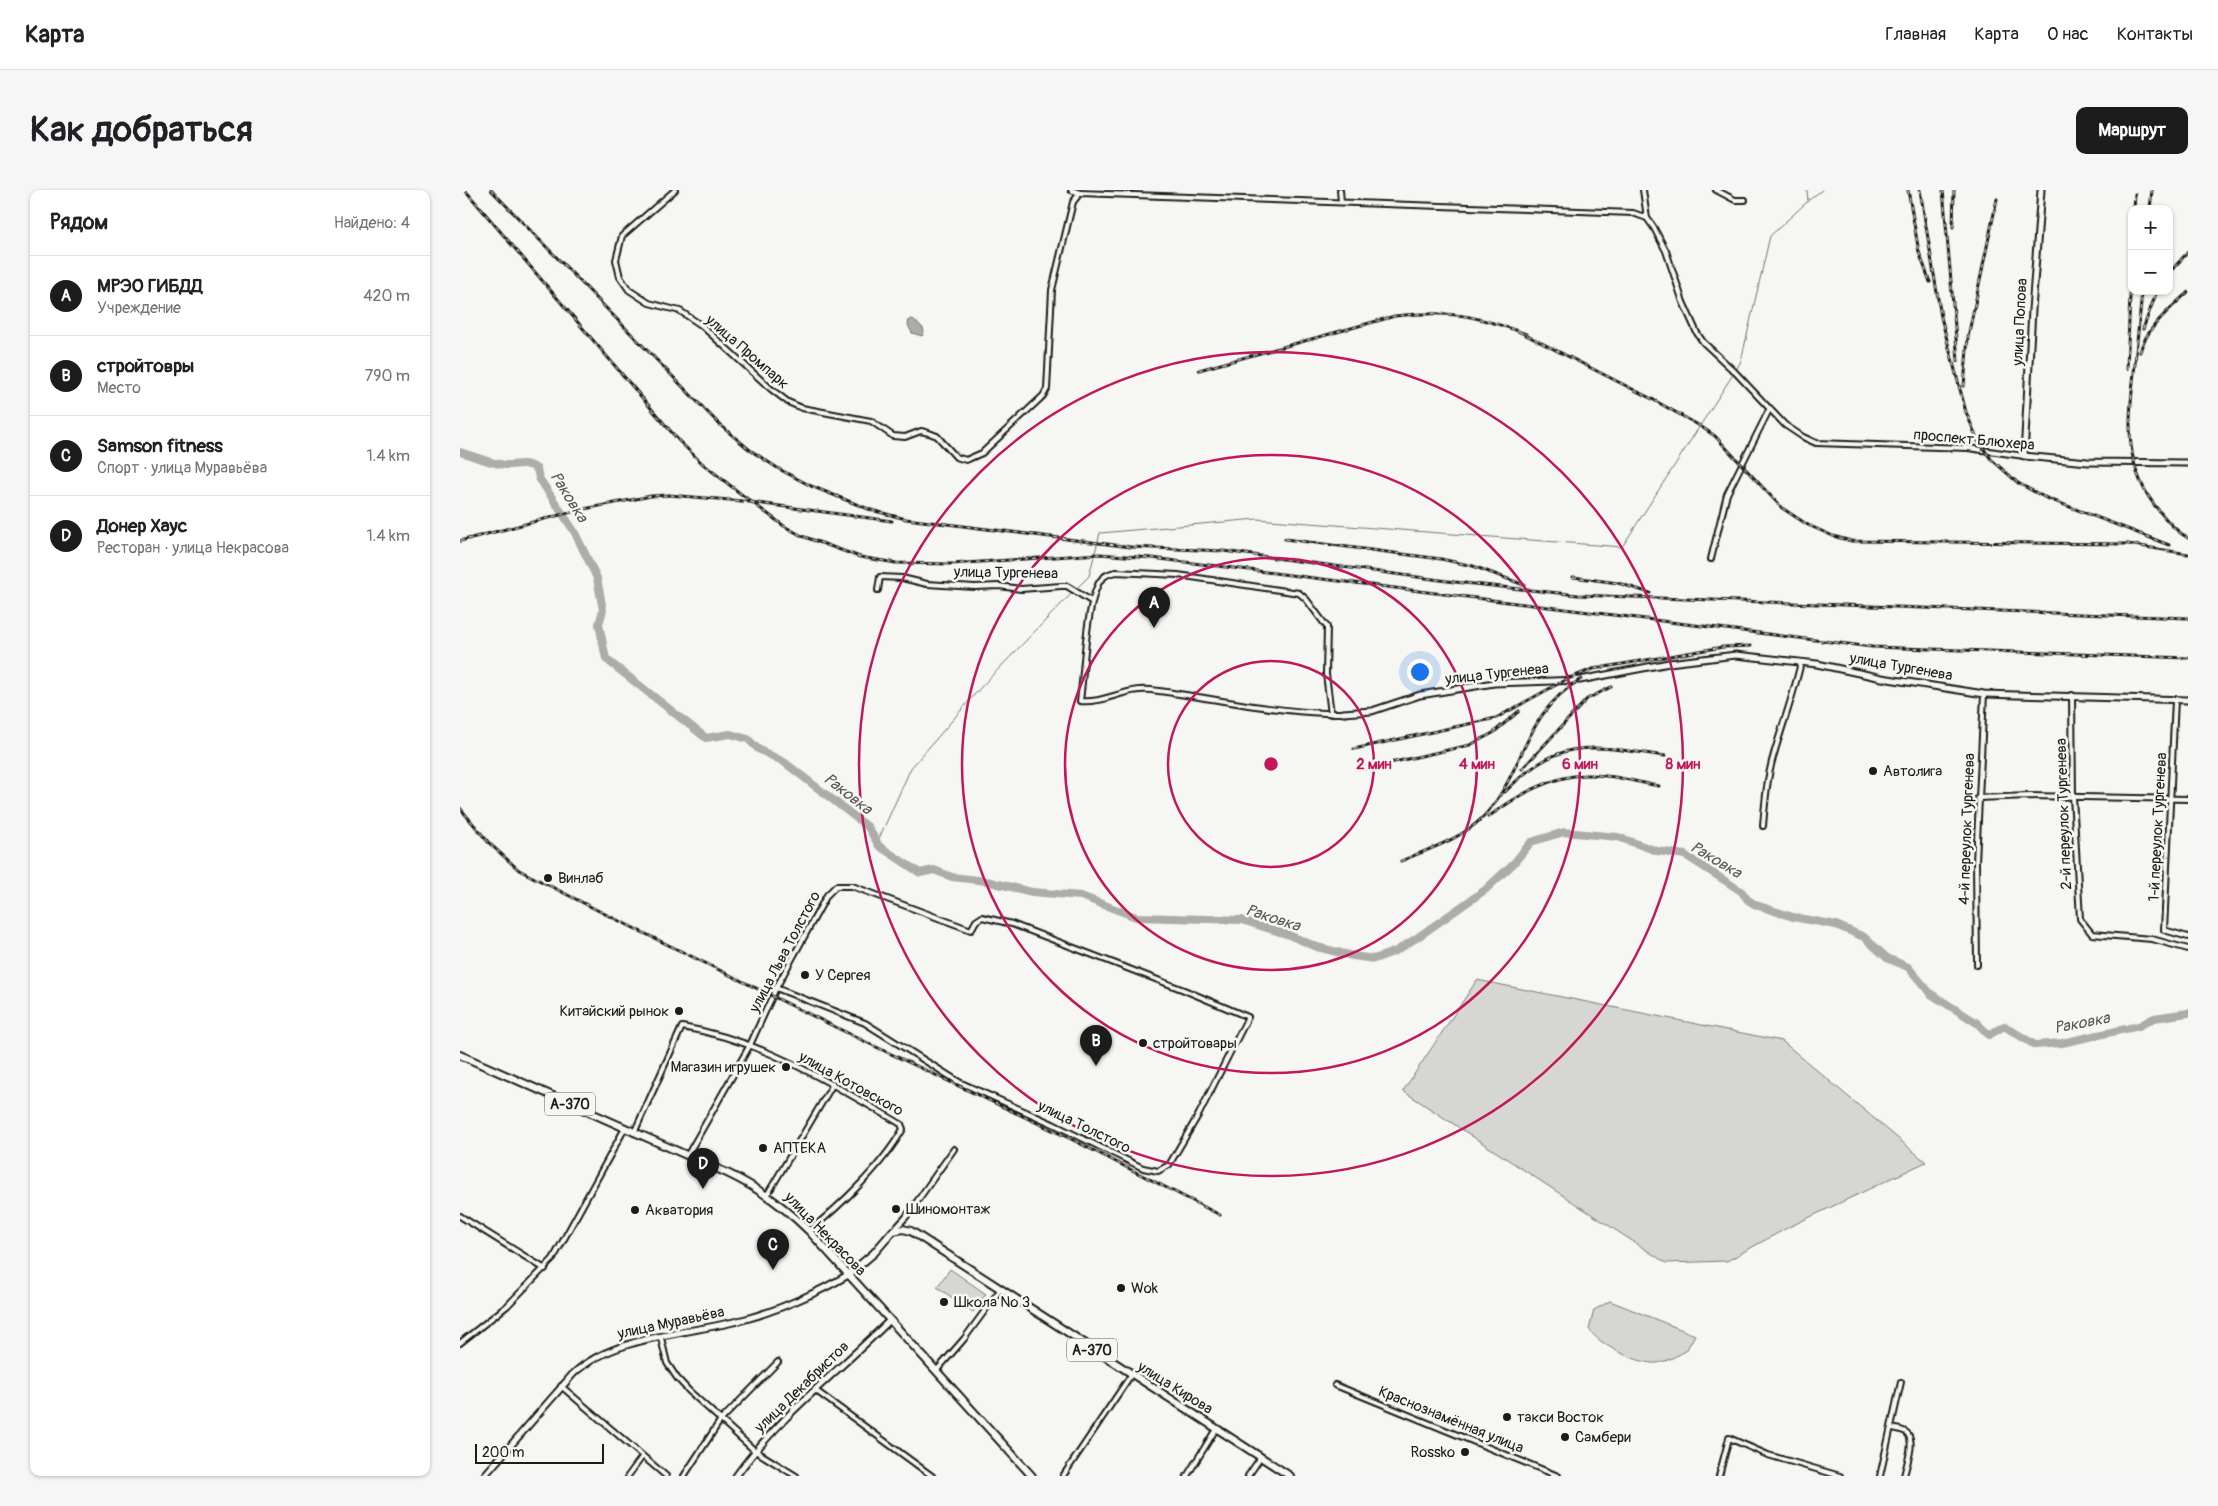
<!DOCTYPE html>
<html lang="ru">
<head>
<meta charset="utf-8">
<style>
  body { margin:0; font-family:Pangolin,sans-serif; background:#f6f6f6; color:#202124 }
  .controls { position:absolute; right:15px; top:15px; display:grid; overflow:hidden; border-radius:10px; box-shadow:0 1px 4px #0004 }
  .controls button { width:45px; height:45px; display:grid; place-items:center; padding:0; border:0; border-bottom:1px solid #e0e0e0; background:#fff; color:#202124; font:25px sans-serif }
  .scale { position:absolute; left:15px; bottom:12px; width:129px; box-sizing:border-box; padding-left:5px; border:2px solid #1c1c1c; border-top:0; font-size:14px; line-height:18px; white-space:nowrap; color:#1c1c1c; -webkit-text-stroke:4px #f6f6f2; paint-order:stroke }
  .you { position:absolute; left:959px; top:481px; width:18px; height:18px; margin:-12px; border:4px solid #fff; border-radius:50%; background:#1a73e8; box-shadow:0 0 0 8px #1a73e833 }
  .badge { display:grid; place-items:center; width:32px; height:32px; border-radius:50%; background:#1c1c1c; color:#fff; font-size:16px; font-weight:700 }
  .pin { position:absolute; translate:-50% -41px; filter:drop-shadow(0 1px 2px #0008) }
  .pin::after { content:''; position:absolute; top:26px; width:18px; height:15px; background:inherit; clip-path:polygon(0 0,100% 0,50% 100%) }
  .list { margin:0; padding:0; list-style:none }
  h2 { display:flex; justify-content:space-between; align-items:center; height:65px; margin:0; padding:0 20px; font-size:21px }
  h2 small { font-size:16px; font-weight:400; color:#757577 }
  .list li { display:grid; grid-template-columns:32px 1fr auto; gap:15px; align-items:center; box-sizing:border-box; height:80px; padding:0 20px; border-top:1px solid #e0e0e0 }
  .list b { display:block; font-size:19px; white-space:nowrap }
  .list p { margin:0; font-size:16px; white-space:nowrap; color:#757577 }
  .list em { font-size:16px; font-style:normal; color:#757577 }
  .map { position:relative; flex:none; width:1728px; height:1286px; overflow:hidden; border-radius:10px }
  header { display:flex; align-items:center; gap:30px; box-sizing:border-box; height:70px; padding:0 25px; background:#fff; border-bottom:1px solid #e0e0e0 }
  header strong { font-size:24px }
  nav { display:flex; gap:28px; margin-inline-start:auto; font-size:18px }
  .intro { display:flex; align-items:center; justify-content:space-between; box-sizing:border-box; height:120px; padding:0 30px }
  h1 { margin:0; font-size:35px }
  .button { padding:12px 22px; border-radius:10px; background:#1c1c1c; color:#fff; font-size:18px; font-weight:700 }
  main { display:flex; gap:30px; padding:0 30px }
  aside { flex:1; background:#fff; border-radius:10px; box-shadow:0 1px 4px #0004 }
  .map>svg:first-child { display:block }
  .green { fill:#d6d6d2; stroke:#797977 }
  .water { fill:#acaca9; stroke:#727271 }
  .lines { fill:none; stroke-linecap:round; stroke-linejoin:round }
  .stream { stroke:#727271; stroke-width:1 }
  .river { stroke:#acaca9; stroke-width:8 }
  .street-casing { stroke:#1c1c1c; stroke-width:8 }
  .secondary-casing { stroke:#1c1c1c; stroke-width:9 }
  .highway-casing { stroke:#1c1c1c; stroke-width:10 }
  .street { stroke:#f6f6f2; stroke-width:4 }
  .secondary { stroke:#f6f6f2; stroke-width:5 }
  .highway { stroke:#f6f6f2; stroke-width:6 }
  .rail-casing { stroke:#1c1c1c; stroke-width:3 }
  .rail { stroke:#f6f6f2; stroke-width:1; stroke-dasharray:4; stroke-linecap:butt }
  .ring { fill:none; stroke:#c2185b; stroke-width:2.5 }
  .poi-dot { fill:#1c1c1c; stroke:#f6f6f2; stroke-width:2 }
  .labels { text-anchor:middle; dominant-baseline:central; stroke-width:5; stroke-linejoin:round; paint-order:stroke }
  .shield { fill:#f6f6f2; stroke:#5d5d5c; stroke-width:1 }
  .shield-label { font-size:14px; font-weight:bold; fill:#1c1c1c }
  .street-label { font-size:15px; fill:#1c1c1c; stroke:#f6f6f2 }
  .poi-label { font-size:15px; fill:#1c1c1c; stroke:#f6f6f2; text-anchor:start }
  .water-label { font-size:16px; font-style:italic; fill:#565654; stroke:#f6f6f2 }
  .centre { fill:#c2185b; stroke:#f6f6f2; stroke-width:2.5 }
  .ring-label { font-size:15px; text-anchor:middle; font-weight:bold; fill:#c2185b; stroke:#f6f6f2; stroke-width:5; stroke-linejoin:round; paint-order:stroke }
</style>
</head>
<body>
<header>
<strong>Карта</strong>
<nav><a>Главная</a><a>Карта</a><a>О нас</a><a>Контакты</a></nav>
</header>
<div class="intro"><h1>Как добраться</h1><a class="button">Маршрут</a></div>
<main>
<aside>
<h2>Рядом<small>Найдено: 4</small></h2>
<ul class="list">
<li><span class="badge">A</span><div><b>МРЭО ГИБДД</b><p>Учреждение</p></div><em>420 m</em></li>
<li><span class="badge">B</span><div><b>стройтовры</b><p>Место</p></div><em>790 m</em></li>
<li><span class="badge">C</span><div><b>Samson fitness</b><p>Спорт · улица Муравьёва</p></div><em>1.4 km</em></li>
<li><span class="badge">D</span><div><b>Донер Хаус</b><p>Ресторан · улица Некрасова</p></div><em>1.4 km</em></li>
</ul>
</aside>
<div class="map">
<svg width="1728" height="1286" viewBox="0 0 1728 1286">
  <rect width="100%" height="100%" fill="#f6f6f2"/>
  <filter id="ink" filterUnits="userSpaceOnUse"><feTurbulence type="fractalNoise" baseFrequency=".02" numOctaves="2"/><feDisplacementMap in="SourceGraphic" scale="10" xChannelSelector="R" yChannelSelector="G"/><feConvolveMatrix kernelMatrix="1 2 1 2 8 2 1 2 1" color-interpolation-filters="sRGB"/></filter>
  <g filter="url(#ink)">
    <!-- green -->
    <g class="green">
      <path d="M1017,790L1322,851L1466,972L1327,1038L1267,1071L1206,1073L943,901Z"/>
      <path d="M490,1079L526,1104L513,1122L477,1097Z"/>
      <path d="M1150,1111L1235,1145L1226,1161C1218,1165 1206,1172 1197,1173C1180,1175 1137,1154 1129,1139L1134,1120Z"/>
    </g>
    <!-- water -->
    <path class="water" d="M453,129L463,138L464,142L462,146L452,143L448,135L449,130Z"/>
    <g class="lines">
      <!-- stream -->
      <g class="stream">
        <path d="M1349,10L1362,0"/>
        <path d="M1276,180L1281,171L1310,46L1348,11L1347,0"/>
        <path d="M616,399L629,386L640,343L797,329L1162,357L1274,183"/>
        <path d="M417,653L451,578L522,496L613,402"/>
      </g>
      <!-- river -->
      <path class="river" d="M0,262C14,266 32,274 47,275C59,275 66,271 77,279L79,288L114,341L137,388L143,420L139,434L146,469L246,548L270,544L288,549L298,559L324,572L408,637L419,656L460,683L474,680L492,687L526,691L572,702L621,706L676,727L782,730L829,745L857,757L893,766L914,769L936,761L958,747L1025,700L1054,673L1071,652L1104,642L1158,647L1197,661L1225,665L1281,701L1288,710L1296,715L1333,727L1376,735L1404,747L1427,768L1448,777L1471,804L1517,833L1529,845L1544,836L1575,855L1602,853L1679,836L1694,828L1728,823"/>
      <defs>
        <g id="street">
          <path d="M215,0L162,46L156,70L160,87L169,100L189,113L220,121L241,135L311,199L328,212L342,218L411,231L433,246L445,247L461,241L469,243L477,246L496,267L506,270L522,263L583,206L587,199L592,100L613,12L620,3L1173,23L1187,28"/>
          <path d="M611,0L620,3"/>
          <path d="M880,0L881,12"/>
          <path d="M1183,0L1187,28L1194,38L1206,61L1223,112L1237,143L1243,152L1275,182L1325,235L1343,247L1356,253L1508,258L1564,266"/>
          <path d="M1256,0L1275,10H1285"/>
          <path d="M1251,369L1267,304L1310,218"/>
          <path d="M418,400L420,387L442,388L467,394L515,397L539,396L561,399L601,396H607L631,411"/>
          <path d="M1612,505L1613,606L1620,729L1632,744L1692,749L1728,759"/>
          <path d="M1715,510L1704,740L1728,747"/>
          <path d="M871,524L866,484L867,437L846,409L839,403L718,385L656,382C650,383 644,385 640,391C626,413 624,482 620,511C644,514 666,497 691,500C749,507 806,521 865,523H883"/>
          <path d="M1518,608L1569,606L1728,609"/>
          <path d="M1303,636C1305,612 1307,587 1314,564C1323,533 1334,504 1341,472"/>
          <path d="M1517,775L1516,672L1524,504"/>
          <path d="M174,943L222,837C302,850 371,893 441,934L443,939C422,976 381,1015 349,1041"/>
          <path d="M227,966L290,855L316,798L367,705L376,696H392L511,740L516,731L522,727L552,734L724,800L788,827L739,924L709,975L698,981L683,978L593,934L499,892L405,833L316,798"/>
          <path d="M307,1005L373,894"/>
          <path d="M0,1026L85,1079"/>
          <path d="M435,1039L446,1027L494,959"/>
          <path d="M201,1148L207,1173L217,1188L229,1201L294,1260L336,1286"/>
          <path d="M0,1153L47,1116L93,1069L165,938"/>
          <path d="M477,1180L504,1149L540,1100"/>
          <path d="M875,1195L1098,1286"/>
          <path d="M101,1196L206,1286"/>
          <path d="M355,1200L472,1286"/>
          <path d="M1432,1238C1436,1239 1444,1240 1447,1243C1456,1252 1446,1275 1444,1286"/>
          <path d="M168,1286L182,1267"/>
          <path d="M224,1286L260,1231L318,1172"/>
          <path d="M603,1286L671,1185"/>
          <path d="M727,1286L756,1239"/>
          <path d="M788,1286L801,1267"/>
          <path d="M1259,1286L1269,1248L1308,1265L1380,1286"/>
          <path d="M1420,1286L1441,1192"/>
        </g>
        <g id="secondary">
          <path d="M1581,0L1572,120L1564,266L1628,272L1728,273"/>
          <path d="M883,523L912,521L960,505L1034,493L1120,490L1209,473L1276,465L1357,474L1422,488L1524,504L1728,510"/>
          <path d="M24,1286L113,1184C154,1145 232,1144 286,1129C319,1120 359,1102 388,1085"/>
          <path d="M276,1286C319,1226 378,1182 430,1130"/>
        </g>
        <g id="highway">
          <path d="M0,865L267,983C299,998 324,1016 349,1041L572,1286"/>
          <path d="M388,1085L414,1063L433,1041L443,1039L451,1041L830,1286"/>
        </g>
      </defs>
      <!-- street casing -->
      <use href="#street" class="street-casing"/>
      <!-- secondary casing -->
      <use href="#secondary" class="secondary-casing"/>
      <!-- highway casing -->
      <use href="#highway" class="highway-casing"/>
      <!-- street -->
      <use href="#street" class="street"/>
      <!-- secondary -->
      <use href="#secondary" class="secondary"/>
      <!-- highway -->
      <use href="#highway" class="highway"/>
      <defs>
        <g id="rail">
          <path d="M5,0L219,251L243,274L281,304L324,336L342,346L400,367L436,373L491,374L639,364L692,368L1412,457L1728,468"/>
          <path d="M31,0L259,234L290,260L319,279L351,296L411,320L446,329L487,334L671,357L763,361L995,392L1118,405L1728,428"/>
          <path d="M1448,0L1459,62L1470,92"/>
          <path d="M1460,0L1481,127L1506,222L1518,251L1531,269L1558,293L1584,307L1709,355"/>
          <path d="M1483,0L1498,171"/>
          <path d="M1674,19L1675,4"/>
          <path d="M1690,19L1692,0"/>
          <path d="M1493,37L1494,0"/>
          <path d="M1709,83L1728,62"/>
          <path d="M1682,101C1680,125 1677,149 1675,174C1669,228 1661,277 1700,322C1708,332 1717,342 1728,348"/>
          <path d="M1683,139L1697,101"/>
          <path d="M1060,142L1192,209L1240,236L1255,246L1322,318L1348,335L1373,346L1391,351L1668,354L1728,364"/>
          <path d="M1680,162C1686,138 1711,118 1728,102"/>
          <path d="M1667,179L1672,57"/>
          <path d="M739,180L935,126C989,120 1015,125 1066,144"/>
          <path d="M1504,196L1508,147L1537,9"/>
          <path d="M825,349L981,369L1013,376L1064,395"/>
          <path d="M0,351L119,320L191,306L209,305L282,311L432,331"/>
          <path d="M1113,387L1158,393L1190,403"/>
          <path d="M894,559L1036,528L1105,490L1133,479L1263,457L1291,456"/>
          <path d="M903,579L1010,555L1033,543L1059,521"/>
          <path d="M1062,579L1127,509L1151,497"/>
          <path d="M1045,602C1100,545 1134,556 1205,566"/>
          <path d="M0,618L29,653L59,680L139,721L412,855L609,948L760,1025"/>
          <path d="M1028,627C1057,606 1089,586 1126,585C1150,584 1176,592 1199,596"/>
          <path d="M941,671C968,659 1000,650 1022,628C1065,584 1061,525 1121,489"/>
        </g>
      </defs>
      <!-- rail casing -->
      <use href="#rail" class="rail-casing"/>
      <!-- rail -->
      <use href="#rail" class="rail"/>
    </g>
  </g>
  <!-- distance rings -->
  <g class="ring">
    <circle cx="811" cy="574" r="103"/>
    <circle cx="811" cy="574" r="206"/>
    <circle cx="811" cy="574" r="309"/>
    <circle cx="811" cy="574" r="412"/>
  </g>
  <!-- markers -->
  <g class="poi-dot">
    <circle cx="1413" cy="581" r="5"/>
    <circle cx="88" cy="688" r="5"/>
    <circle cx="345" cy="785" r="5"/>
    <circle cx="219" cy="821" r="5"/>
    <circle cx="683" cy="853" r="5"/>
    <circle cx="326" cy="877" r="5"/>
    <circle cx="303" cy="958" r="5"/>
    <circle cx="436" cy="1019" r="5"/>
    <circle cx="175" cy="1020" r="5"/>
    <circle cx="661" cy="1098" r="5"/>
    <circle cx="484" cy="1112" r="5"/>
    <circle cx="1047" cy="1227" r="5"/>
    <circle cx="1105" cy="1247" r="5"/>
    <circle cx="1005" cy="1262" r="5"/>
  </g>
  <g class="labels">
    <!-- shield labels -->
    <g class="shield">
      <rect x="85" y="902.5" width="50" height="23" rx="4"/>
      <rect x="607" y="1148.5" width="50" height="23" rx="4"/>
    </g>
    <g class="shield-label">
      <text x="110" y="914">А-370</text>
      <text x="632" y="1160">А-370</text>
    </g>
    <!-- street labels -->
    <g class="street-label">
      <text transform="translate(1560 132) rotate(-87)">улица Попова</text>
      <text transform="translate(287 162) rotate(41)">улица Промпарк</text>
      <text transform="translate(1514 250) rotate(5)">проспект Блюхера</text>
      <text transform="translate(546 383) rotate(1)">улица Тургенева</text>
      <text transform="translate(1441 477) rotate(10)">улица Тургенева</text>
      <text transform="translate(1037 484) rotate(-6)">улица Тургенева</text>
      <text transform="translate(1604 624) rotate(-92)">2-й переулок Тургенева</text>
      <text transform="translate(1698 637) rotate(-87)">1-й переулок Тургенева</text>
      <text transform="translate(1507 639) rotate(-88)">4-й переулок Тургенева</text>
      <text transform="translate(325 762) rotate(-62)">улица Льва Толстого</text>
      <text transform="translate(391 894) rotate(29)">улица Котовского</text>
      <text transform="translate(624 937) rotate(26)">улица Толстого</text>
      <text transform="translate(365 1044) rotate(46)">улица Некрасова</text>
      <text transform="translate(211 1133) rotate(-12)">улица Муравьёва</text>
      <text transform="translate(342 1197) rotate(-44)">улица Декабристов</text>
      <text transform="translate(715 1198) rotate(32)">улица Кирова</text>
      <text transform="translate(991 1230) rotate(22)">Краснознамённая улица</text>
    </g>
    <!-- poi labels -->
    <g class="poi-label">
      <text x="1423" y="581">Автолига</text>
      <text x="98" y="688">Винлаб</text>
      <text x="355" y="785">У Сергея</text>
      <text x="209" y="821" text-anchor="end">Китайский рынок</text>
      <text x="693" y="853">стройтовары</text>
      <text x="316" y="877" text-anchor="end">Магазин игрушек</text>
      <text x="313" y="958">АПТЕКА</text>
      <text x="446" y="1019">Шиномонтаж</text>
      <text x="185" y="1020">Акватория</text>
      <text x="671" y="1098">Wok</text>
      <text x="494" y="1112">Школа № 3</text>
      <text x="1057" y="1227">такси Восток</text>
      <text x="1115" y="1247">Самбери</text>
      <text x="995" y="1262" text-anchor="end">Rossko</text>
    </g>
    <!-- water labels -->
    <g class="water-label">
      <text transform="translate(109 307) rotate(58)">Раковка</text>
      <text transform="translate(388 604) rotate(38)">Раковка</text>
      <text transform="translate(1256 670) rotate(31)">Раковка</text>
      <text transform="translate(813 728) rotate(18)">Раковка</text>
      <text transform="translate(1622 833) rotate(-11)">Раковка</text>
    </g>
  </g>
  <circle cx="811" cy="574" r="8" class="centre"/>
  <g class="ring-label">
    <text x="914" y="579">2 мин</text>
    <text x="1017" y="579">4 мин</text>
    <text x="1120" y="579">6 мин</text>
    <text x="1223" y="579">8 мин</text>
  </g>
</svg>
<div class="controls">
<button>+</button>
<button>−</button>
</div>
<div class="scale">200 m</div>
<div class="you"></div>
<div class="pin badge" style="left:694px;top:438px">A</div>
<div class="pin badge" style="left:636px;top:876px">B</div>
<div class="pin badge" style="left:313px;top:1080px">C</div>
<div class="pin badge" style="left:243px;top:999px">D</div>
</div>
</main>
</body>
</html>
